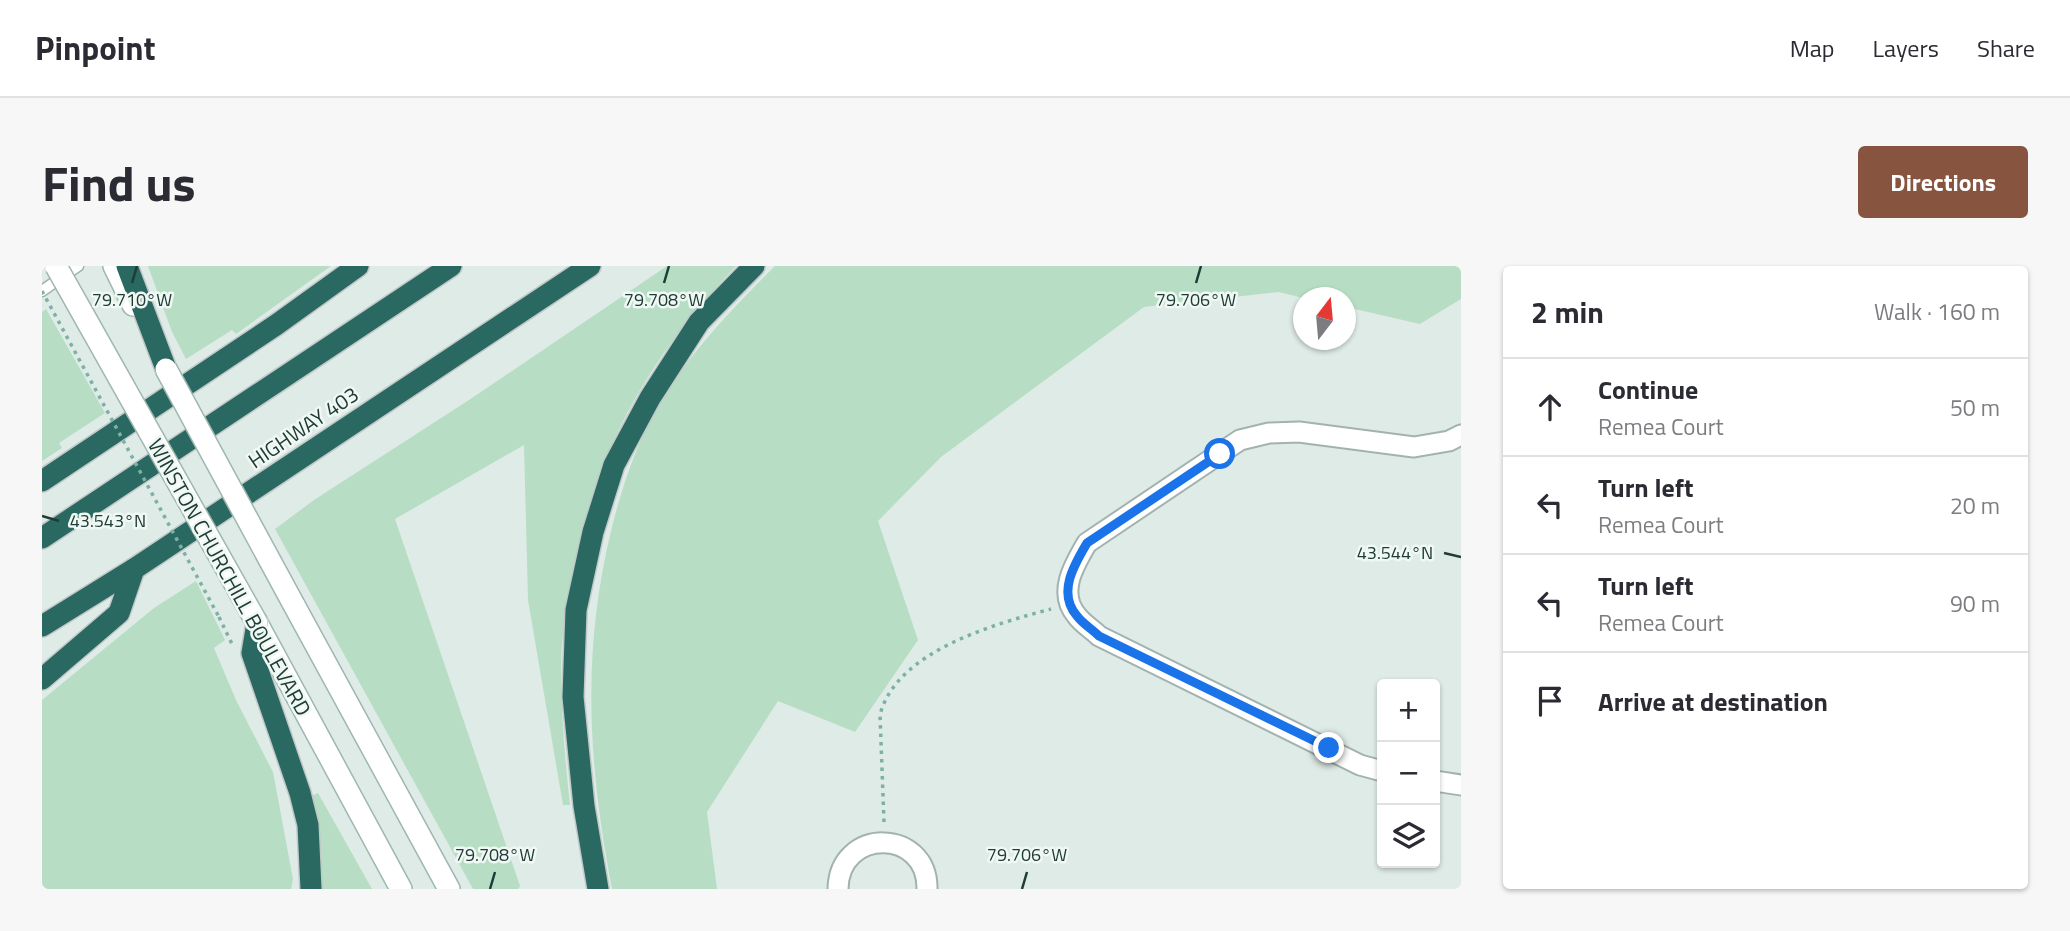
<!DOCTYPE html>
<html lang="en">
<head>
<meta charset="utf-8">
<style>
  body { margin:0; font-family:"Titillium Web",sans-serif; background:#f7f7f7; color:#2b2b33 }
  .controls { position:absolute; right:21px; bottom:21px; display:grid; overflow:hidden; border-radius:7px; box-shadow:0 2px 5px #0004 }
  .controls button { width:63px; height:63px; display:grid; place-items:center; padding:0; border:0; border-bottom:2px solid #e1e1e2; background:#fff; color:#2b2b33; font:35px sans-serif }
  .compass { position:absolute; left:1251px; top:21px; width:63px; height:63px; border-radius:50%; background:#fff; box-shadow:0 2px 5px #0004; rotate:16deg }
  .stop { position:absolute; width:21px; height:21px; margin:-16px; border:5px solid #1a73e8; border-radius:50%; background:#fff }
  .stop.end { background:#1a73e8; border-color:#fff; box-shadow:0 2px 7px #0008 }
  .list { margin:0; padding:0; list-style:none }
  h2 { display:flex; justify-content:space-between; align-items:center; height:91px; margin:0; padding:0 28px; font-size:30px }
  h2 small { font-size:23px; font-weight:400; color:#7c7c81 }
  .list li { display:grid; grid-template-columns:46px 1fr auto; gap:21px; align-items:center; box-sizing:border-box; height:98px; padding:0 28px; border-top:2px solid #e1e1e2 }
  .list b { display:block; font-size:26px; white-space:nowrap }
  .list p { margin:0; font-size:23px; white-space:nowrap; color:#7c7c81 }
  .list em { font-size:23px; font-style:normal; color:#7c7c81 }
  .icon { flex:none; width:38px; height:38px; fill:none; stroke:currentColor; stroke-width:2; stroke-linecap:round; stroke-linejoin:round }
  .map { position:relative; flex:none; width:1419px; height:623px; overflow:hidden; border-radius:7px }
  header { display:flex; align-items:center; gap:42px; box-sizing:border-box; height:98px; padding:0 35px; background:#fff; border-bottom:2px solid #e1e1e2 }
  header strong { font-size:33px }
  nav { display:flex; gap:38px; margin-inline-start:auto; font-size:24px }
  .intro { display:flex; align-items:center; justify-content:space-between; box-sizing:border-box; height:168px; padding:0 42px }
  h1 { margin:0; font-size:49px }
  .button { padding:18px 32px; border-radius:7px; background:#875440; color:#fff; font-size:24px; font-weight:700 }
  main { display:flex; gap:42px; padding:0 42px }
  aside { flex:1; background:#fff; border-radius:7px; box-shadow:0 2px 5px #0004 }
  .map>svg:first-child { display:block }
  .green { fill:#b7dec4 }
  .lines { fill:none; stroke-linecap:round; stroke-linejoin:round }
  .lane-casing { stroke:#a2b3af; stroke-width:13 }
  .street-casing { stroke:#a2b3af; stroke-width:23 }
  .secondary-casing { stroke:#9eb7b0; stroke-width:24 }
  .highway-casing { stroke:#c1c8c7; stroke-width:24 }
  .path { stroke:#7eb0a5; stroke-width:3.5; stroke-dasharray:3.5 5; stroke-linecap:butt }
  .lane { stroke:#fff; stroke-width:10 }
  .street { stroke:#fff; stroke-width:19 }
  .secondary { stroke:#fff; stroke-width:21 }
  .highway { stroke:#2a6961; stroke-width:21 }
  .secondary-bridge-casing { stroke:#9eb7b0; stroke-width:24; stroke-linecap:butt }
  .path-bridge { stroke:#7eb0a5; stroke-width:3.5; stroke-dasharray:3.5 5; stroke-linecap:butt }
  .secondary-bridge { stroke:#fff; stroke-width:21 }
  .route { stroke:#1a73e8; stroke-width:9 }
  .ticks { fill:none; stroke:#203c37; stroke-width:2.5 }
  .labels { text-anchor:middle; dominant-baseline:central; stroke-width:5; stroke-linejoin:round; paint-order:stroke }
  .street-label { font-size:21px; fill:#203c37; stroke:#f0f8f4 }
  .ticks-label { font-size:18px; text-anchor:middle; fill:#203c37; stroke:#f0f8f4; stroke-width:5; stroke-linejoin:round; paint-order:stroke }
</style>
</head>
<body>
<header>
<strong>Pinpoint</strong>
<nav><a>Map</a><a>Layers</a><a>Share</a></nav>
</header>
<div class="intro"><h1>Find us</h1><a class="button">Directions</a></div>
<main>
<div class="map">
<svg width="1419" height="623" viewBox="0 0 1419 623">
  <rect width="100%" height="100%" fill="#dfebe7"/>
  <!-- green -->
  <g class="green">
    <path d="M106,0H289L194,68L190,64L144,93L130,66Z"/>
    <path d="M625,0H694C603,95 550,191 528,321C524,348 519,374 519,401C519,447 523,493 528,539H521L486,334L482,179L353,253L478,620L476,623H431L233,263L272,234L430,132Z"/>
    <path d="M733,0H1419V33L1378,58L1304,41V32H1261L1237,26L1102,41L899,191L836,255L876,374L813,466L736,435L665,546L675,623H570C546,497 539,386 570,261C582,213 599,165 626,124C656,78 694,39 733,0Z"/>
    <path d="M4,43L63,147L17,177L20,182L0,195V46Z"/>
    <path d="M154,315L183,374L172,382L194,434L231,506L251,613L249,623H0V434L112,342Z"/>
    <path d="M276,527L330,623H278L269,530Z"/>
  </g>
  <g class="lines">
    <defs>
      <path id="lane" d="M0,25L36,0"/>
      <g id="street">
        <path d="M1340,505L1318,499L1057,370C1050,363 1041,358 1035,350C1015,327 1032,299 1045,277L1198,174L1227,167L1257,166L1372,181L1407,175L1419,169"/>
        <path d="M1393,515L1419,519"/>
        <path d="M796,623C797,561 886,562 885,623"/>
      </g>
      <g id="secondary">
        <path d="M72,0L91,39"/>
        <path d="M252,339L407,623"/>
        <path d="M215,357L359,623"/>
      </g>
      <g id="highway">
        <path d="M85,0L124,103"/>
        <path d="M0,215L234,59L316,0"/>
        <path d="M0,272L409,0"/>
        <path d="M215,357L210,387L258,527L266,559L269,623"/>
        <path d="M0,360L92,303L548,0"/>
        <path d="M0,413L77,347L92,303"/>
        <path d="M556,623L542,540L531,431L534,344L551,266L572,199L608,132L657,56L712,0"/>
      </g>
    </defs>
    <!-- lane casing -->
    <use href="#lane" class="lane-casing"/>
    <!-- street casing -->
    <use href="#street" class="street-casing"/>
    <!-- secondary casing -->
    <use href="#secondary" class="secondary-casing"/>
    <!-- highway casing -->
    <use href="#highway" class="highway-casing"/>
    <!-- path -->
    <g class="path">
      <path d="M177,351L190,378"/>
      <path d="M842,556L838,449C854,385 953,358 1009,343"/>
    </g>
    <!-- lane -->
    <use href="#lane" class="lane"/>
    <!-- street -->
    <use href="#street" class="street"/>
    <!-- secondary -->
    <use href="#secondary" class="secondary"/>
    <!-- highway -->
    <use href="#highway" class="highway"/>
    <defs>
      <g id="secondary-bridge">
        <path d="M14,0L215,357"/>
        <path d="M124,103L252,339"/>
      </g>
    </defs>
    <!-- secondary-bridge casing -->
    <use href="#secondary-bridge" class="secondary-bridge-casing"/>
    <!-- path-bridge -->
    <path class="path-bridge" d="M0,25L177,351"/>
    <!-- secondary-bridge -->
    <use href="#secondary-bridge" class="secondary-bridge"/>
  </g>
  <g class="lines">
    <!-- route -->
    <path class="route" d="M1178,188L1045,277C1032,299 1015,327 1035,350C1041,358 1050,363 1057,370L1287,482"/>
  </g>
  <!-- ticks -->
  <path class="ticks" d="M90,17L95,0M622,17L627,0M1154,17L1159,0M0,250L17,255M1402,287L1419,291M448,623L453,606M980,623L985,606"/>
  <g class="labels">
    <!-- street labels -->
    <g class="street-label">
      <text transform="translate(261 161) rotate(-34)">HIGHWAY 403</text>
      <text transform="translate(188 311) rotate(61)">WINSTON CHURCHILL BOULEVARD</text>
    </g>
  </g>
  <g class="ticks-label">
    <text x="90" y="40">79.710°W</text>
    <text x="622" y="40">79.708°W</text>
    <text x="1154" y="40">79.706°W</text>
    <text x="66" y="261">43.543°N</text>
    <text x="1353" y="293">43.544°N</text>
    <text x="453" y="595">79.708°W</text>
    <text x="985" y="595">79.706°W</text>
  </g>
</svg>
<div class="controls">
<button>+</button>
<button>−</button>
<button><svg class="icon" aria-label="layers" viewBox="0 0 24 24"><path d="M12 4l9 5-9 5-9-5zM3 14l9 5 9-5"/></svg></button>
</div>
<svg class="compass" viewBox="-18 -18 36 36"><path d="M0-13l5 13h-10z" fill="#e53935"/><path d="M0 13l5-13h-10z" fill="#7c7c81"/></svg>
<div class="stop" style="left:1178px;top:188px"></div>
<div class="stop end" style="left:1287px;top:482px"></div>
</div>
<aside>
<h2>2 min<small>Walk · 160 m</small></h2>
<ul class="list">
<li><svg class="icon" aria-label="ahead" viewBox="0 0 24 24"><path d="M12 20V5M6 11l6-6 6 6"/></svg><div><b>Continue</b><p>Remea Court</p></div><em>50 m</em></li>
<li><svg class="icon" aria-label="left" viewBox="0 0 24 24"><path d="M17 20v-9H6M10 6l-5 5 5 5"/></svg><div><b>Turn left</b><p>Remea Court</p></div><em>20 m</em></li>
<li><svg class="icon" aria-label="left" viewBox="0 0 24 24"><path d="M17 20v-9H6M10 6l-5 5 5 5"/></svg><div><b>Turn left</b><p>Remea Court</p></div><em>90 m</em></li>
<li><svg class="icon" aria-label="arrive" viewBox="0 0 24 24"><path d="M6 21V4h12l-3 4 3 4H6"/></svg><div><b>Arrive at destination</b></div></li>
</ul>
</aside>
</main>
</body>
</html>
